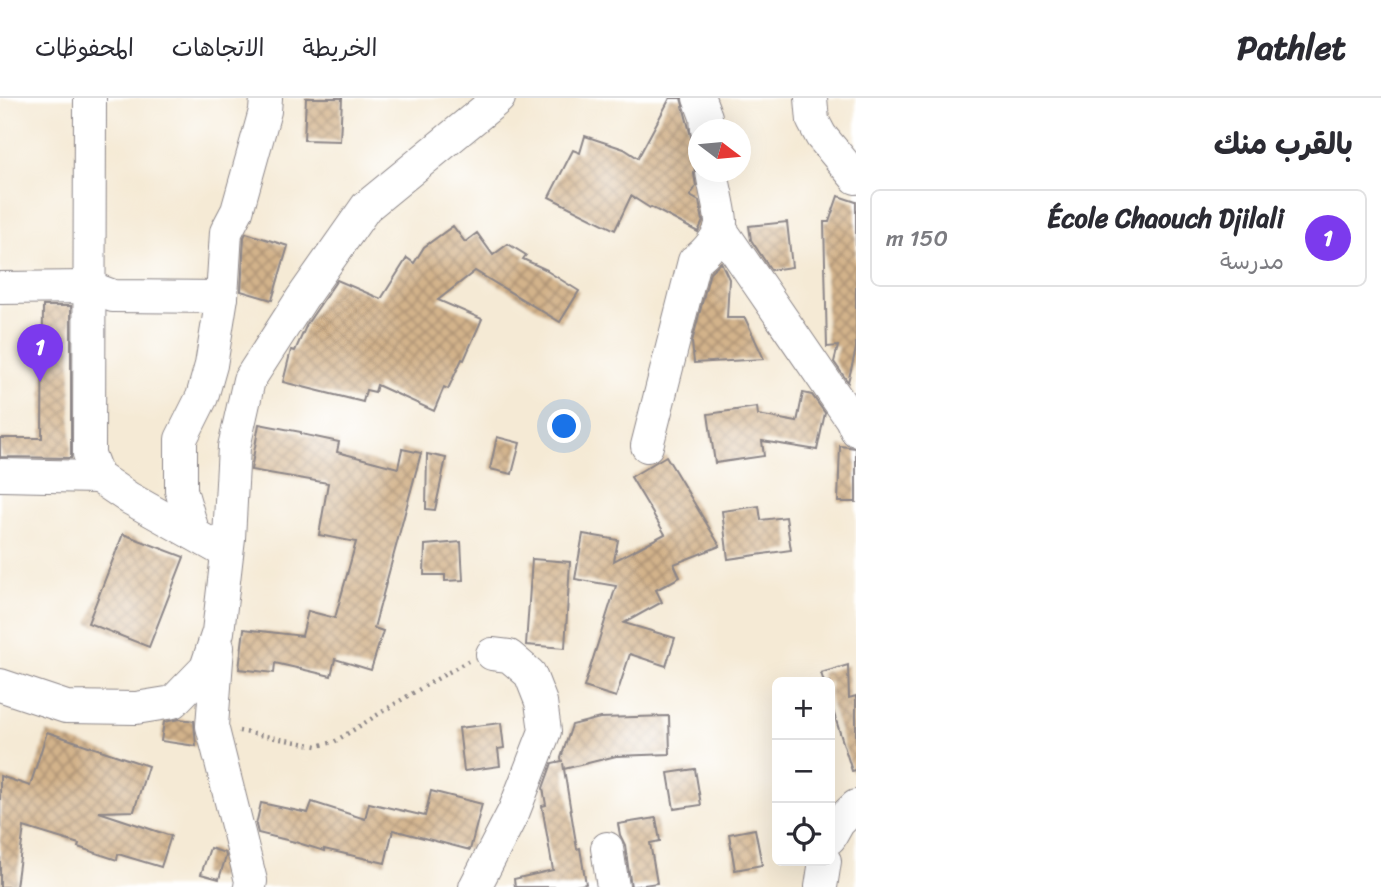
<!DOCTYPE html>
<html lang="ar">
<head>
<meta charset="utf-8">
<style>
  body { margin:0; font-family:Sriracha,"Playpen Sans Arabic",sans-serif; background:#f2f2f3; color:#2b2b33; direction:rtl }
  .controls { position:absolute; right:21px; bottom:21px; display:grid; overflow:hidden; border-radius:10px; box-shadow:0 7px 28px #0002 }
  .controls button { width:63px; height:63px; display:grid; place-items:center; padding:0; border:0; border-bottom:2px solid #e1e1e2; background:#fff; color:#2b2b33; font:35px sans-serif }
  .compass { position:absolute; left:688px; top:21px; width:63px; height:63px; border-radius:50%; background:#fff; box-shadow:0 7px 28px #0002; rotate:106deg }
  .you { position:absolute; left:565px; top:329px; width:24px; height:24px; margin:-18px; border:5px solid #fff; border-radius:50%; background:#1a73e8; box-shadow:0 0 0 10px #1a73e833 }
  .badge { display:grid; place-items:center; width:46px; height:46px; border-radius:50%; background:#7c3aed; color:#fff; font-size:23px; font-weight:700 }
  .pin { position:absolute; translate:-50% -58px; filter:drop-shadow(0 2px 4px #0008) }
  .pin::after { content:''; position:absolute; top:37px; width:24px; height:21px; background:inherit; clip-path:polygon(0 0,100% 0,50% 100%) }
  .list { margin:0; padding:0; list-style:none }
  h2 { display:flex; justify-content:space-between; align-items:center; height:91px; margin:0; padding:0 28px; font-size:30px }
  h2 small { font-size:23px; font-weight:400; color:#7c7c81 }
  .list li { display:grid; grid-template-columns:46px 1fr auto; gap:21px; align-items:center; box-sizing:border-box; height:98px; margin:0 14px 14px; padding:0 14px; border:2px solid #e1e1e2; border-radius:10px }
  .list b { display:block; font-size:26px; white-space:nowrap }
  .list p { margin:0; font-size:23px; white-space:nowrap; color:#7c7c81 }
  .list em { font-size:23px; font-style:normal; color:#7c7c81 }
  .icon { flex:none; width:38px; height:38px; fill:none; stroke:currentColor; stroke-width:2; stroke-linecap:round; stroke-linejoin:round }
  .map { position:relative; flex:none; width:856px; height:789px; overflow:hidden; direction:ltr }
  header { display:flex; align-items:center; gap:42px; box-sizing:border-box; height:98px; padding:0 35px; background:#fff; border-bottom:2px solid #e1e1e2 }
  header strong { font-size:33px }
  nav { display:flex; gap:38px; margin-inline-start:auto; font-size:24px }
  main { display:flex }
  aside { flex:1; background:#fff }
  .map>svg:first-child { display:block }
  .building { fill:url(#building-cross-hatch) }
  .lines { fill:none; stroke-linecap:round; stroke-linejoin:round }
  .minor-casing { stroke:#8c8688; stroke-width:34 }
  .path { stroke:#8c8688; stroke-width:4.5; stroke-dasharray:2 5; stroke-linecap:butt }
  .minor { stroke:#fff; stroke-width:32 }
</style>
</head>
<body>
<header>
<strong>Pathlet</strong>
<nav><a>الخريطة</a><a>الاتجاهات</a><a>المحفوظات</a></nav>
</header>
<main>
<aside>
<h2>بالقرب منك<small></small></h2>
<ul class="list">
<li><span class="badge">1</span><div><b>École Chaouch Djilali</b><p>مدرسة</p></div><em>150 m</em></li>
</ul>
</aside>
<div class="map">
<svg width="856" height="789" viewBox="0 0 856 789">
  <defs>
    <pattern id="building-cross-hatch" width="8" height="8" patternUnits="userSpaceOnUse" patternTransform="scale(1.75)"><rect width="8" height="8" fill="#d3b38b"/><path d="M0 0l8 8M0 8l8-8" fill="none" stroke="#ab9173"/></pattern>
  </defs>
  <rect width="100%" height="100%" fill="#fff"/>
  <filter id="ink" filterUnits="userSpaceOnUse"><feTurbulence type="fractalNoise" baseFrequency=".0143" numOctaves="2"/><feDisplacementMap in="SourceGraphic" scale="14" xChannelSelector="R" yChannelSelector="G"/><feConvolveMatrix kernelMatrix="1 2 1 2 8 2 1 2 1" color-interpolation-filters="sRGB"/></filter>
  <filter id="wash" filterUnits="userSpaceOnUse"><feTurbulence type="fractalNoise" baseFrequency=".00686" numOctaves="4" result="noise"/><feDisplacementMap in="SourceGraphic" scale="28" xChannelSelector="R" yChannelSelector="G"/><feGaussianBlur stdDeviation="1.57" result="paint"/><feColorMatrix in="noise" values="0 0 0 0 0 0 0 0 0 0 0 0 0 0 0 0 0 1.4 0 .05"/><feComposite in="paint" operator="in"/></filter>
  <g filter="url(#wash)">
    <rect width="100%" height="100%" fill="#f5ead5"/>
    <g id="blocks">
      <!-- building -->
      <g class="building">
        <path d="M306,0H342L340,43L304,42Z"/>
        <path d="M670,0H681L692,42L698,48V62L695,68L694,76L696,88L690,98L699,103L703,123L698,134L651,109L650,110L631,98L615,132L549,99L573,52L580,55L585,38L624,51L638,60Z"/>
        <path d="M838,98L856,104V251L848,284L834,264L838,248L827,249L824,124H829Z"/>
        <path d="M787,124L792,169L771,172L751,142L749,128Z"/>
        <path d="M453,128L465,144L477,135L493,157L508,146L526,157L523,161L547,172V173L579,193L560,224L475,173L438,202L482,221L464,262L462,261L448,291L444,289L434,313L377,287L375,294L366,292L363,304L283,284L291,252L295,253L307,226L337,182L381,201L407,160L414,165L424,149Z"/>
        <path d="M246,135L288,148L272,202L241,193L244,139Z"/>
        <path d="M721,164L729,181L727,220H745L764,261L694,265L692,244L710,174Z"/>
        <path d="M43,208H71V360L0,359V340H42Z"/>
        <path d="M803,295L812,297L825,315L817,352L762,343L764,358L715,365L708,316L757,309L758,317L797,324Z"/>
        <path d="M259,326L301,334V336L339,344L337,354L398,370L402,351L421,355L374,530L383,533L371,572L335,561L331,578L275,565L274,575L239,571L244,531L302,538L308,513L335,520L356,444L319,437L328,385L251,372Z"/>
        <path d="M497,339L520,345L512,376L490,371Z"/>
        <path d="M840,348L856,350V404H838Z"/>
        <path d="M427,356L446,360L435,412L426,411Z"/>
        <path d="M666,358L720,448L674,466L680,479L656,492L662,504L624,525L675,540L666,568L630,556L616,599L584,589L616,488L575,481L583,436L618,442L614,463L665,436L631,379Z"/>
        <path d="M759,408L761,422L786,419L791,452L728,461L722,413Z"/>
        <path d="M123,436L184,459L149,549L88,525Z"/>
        <path d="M461,444L463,482L445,483V477H424L425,447Z"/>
        <path d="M532,461L570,464L565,550L526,547Z"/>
        <path d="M848,567L849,600L856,598V672L852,673L830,603V584H824L821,575Z"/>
        <path d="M669,618L670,656L616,658L564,671L563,665L577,751L580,750L586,786L570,789H515L514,781L553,772L542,708L546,707L543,690L552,665L562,663L561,660L572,627L600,620Z"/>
        <path d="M179,621L194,623L196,648L161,643L164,624Z"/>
        <path d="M501,625L504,650L498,651L500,668L464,673L459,630Z"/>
        <path d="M47,634L148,668L134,713L99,714L171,738L161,769L118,756L117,762L78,749L79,746L24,729L16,789H0V678L30,688Z"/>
        <path d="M695,671L701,707L674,711L668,675Z"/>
        <path d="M431,693L482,706L470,752L393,732L385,765L324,751V753L295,744L258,735L256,727L261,705L308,715L312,704L365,721L369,705L425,718Z"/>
        <path d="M656,720L660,743L650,745L657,785L631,789L625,747L620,737L618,726Z"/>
        <path d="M755,731L762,767L735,772L729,736Z"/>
        <path d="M210,750L225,755L226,758L219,781L201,776Z"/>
      </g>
    </g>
  </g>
  <g filter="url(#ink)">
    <use href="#blocks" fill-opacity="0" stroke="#8c8688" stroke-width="2"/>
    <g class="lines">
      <defs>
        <g id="minor">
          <path d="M90,0L89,356L98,379L129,400L227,455"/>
          <path d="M699,0L706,19L707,32"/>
          <path d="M811,0L813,23L821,38L856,80"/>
          <path d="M720,130L851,321L856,332"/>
          <path d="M0,190L89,189L113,198L222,199"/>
          <path d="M647,348L694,163C705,156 722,137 721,123C720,109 714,88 712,74"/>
          <path d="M0,377L98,379"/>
          <path d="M194,436L181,392V341L202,299L211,267L222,199L226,134L237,113L265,13L266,0"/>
          <path d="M218,549L212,628L251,783L250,789"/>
          <path d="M0,587L66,609L136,610L173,604L206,570L218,534L229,440L234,349L249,282L302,200L366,109L499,0"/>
          <path d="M830,740L839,724L856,708"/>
          <path d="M607,750L613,789"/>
          <path d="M475,789L514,713L545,633L541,604L530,576L509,558L492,556"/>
          <path d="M821,789L825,763"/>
        </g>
      </defs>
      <!-- minor casing -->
      <use href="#minor" class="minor-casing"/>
      <!-- path -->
      <path class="path" d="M239,633L317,648L334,644L406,599L468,563"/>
      <!-- minor -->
      <use href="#minor" class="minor"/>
    </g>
  </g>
</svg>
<div class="controls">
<button>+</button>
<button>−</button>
<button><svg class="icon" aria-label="locate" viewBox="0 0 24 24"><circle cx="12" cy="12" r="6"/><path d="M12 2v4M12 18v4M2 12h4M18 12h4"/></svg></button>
</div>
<svg class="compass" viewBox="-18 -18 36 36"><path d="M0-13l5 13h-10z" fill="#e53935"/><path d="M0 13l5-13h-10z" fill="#7c7c81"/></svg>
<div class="you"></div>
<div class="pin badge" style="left:40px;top:284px">1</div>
</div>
</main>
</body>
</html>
